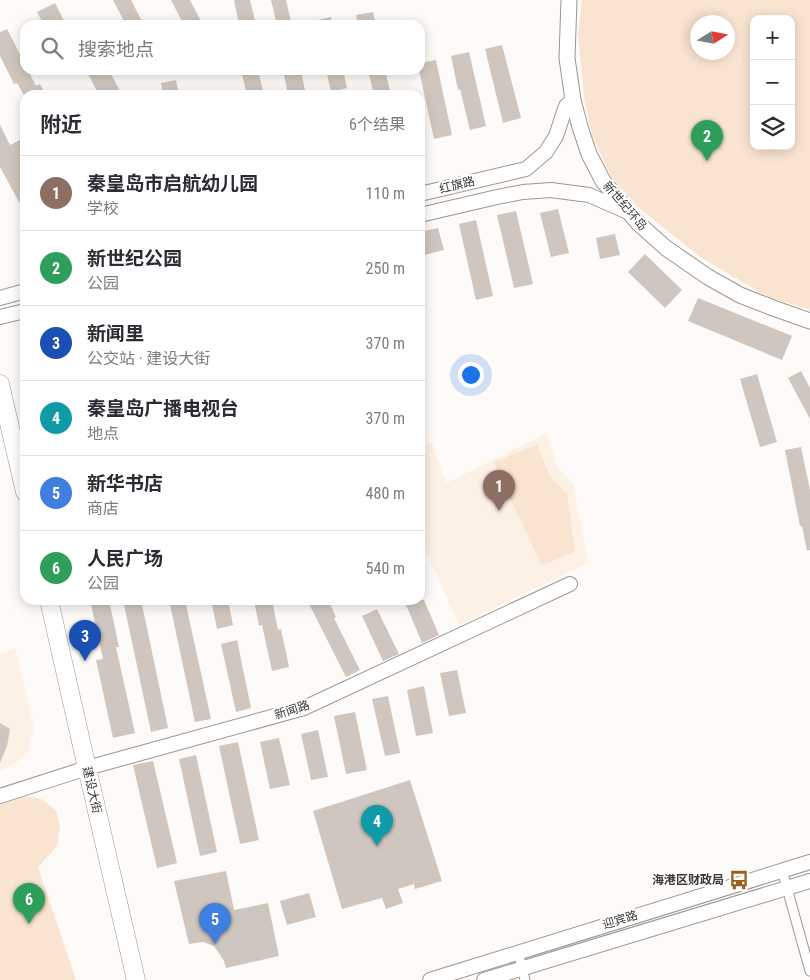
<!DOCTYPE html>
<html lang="zh">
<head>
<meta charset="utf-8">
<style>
  body { margin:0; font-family:"Roboto Condensed","Noto Sans SC",sans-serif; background:#f7f7f7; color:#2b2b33 }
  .controls { position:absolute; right:15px; top:15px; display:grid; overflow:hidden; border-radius:10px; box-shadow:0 2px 12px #0003 }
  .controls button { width:45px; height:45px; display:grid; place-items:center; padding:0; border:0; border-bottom:1px solid #e1e1e2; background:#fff; color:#2b2b33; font:25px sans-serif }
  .compass { position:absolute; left:690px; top:15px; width:45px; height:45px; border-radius:50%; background:#fff; box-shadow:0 2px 12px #0003; rotate:79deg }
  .you { position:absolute; left:470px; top:374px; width:18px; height:18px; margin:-12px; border:4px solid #fff; border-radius:50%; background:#1a73e8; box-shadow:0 0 0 8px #1a73e833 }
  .badge { display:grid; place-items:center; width:32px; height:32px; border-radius:50%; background:#99601e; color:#fff; font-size:16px; font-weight:700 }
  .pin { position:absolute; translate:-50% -41px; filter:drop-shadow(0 1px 2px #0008) }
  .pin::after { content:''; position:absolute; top:26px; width:18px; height:15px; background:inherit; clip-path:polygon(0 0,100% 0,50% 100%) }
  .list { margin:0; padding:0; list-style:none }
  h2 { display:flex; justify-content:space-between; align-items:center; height:65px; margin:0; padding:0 20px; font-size:21px }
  h2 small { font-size:16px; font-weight:400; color:#7c7c81 }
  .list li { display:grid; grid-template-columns:32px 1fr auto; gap:15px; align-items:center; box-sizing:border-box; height:75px; padding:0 20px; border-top:1px solid #e1e1e2 }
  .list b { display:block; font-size:19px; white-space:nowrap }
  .list p { margin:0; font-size:16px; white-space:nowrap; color:#7c7c81 }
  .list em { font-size:16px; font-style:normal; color:#7c7c81 }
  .icon { flex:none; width:28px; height:28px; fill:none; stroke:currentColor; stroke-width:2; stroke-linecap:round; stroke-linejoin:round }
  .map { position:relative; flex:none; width:810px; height:980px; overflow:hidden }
  .search { position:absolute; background:#fff; box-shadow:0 2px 12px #0003; left:20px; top:20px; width:405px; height:55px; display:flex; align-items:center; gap:12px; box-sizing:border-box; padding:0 18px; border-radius:15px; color:#7c7c81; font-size:19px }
  .panel { position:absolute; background:#fff; box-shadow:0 2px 12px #0003; left:20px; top:90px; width:405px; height:515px; border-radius:15px }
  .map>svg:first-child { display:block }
  .built { fill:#fdf1e6 }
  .green { fill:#f9e4d1; fill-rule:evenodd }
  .building { fill:#cfc7bf }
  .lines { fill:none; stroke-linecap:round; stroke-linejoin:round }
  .street-casing { stroke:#9e968f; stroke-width:11 }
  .secondary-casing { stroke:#9e968f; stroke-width:16 }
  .primary-casing { stroke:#9e968f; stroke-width:17 }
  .highway-casing { stroke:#9e968f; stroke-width:19 }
  .street { stroke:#fff; stroke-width:9 }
  .secondary { stroke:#fff; stroke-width:14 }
  .primary { stroke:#fff; stroke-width:15 }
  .highway { stroke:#fff; stroke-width:18 }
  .labels { text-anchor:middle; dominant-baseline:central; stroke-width:4.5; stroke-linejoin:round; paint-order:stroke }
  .street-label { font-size:12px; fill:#3d3a37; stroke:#fff }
  .poi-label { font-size:12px; font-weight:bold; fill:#3d3a37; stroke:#fff; text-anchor:end }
</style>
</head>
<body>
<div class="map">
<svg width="810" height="980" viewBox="0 0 810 980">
  <rect width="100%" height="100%" fill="#fefaf7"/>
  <!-- built -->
  <g class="built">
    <path d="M547,433L557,467L573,483L588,563L459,625L420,538V450L432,442L446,483Z"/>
    <path d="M15,648L34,727L28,751L17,762L0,772V655Z"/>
  </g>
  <!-- green -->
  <g class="green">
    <path d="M582,0H810V310L768,297L700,257L637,206L611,176L593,138L585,104L578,36ZM754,19H791V146H754ZM698,22H728V52H698Z"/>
    <path d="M537,445L550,476L567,494L575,551L542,566L493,462Z"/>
    <path d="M26,796L41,799L56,810L60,826L57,846L38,867L76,980H0V803Z"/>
  </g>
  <!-- building -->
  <g class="building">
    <path d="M113,0H131L144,25H126Z"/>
    <path d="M171,0H190L203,25H184Z"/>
    <path d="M234,0H250L256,25H239Z"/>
    <path d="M271,0H286L291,22L277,25Z"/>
    <path d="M55,3L66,25H44L37,12Z"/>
    <path d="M373,12L376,25H358L356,15Z"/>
    <path d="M331,17L332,25H310L309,22Z"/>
    <path d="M7,29L25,64V70H28L36,86L40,84L46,95H24L17,83L14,84L0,56V32Z"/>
    <path d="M502,45L521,118L503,123L485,49Z"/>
    <path d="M469,52L486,126L470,130L460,89L458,90L451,56Z"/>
    <path d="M436,60L452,135L434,139L419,70H420V63Z"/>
    <path d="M86,70H109L122,95H99Z"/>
    <path d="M241,70H258L264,95H247Z"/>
    <path d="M283,70H301L305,91L288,95Z"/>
    <path d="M326,70H343L347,88L331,92Z"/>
    <path d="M368,70H385L391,95H374Z"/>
    <path d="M176,80L179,95H163L161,83Z"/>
    <path d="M0,125L10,145L22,139L25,144V204L19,202L0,167Z"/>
    <path d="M558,209L569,253L551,257L540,213Z"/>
    <path d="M516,211L533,284L514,288L497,215Z"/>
    <path d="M476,220L493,296L476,300L459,224Z"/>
    <path d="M438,228L444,250L420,256V232Z"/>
    <path d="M615,234L620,255L600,259L596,238Z"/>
    <path d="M645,254L682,290L665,308L628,272Z"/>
    <path d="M698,298L792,336L782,360L688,321Z"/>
    <path d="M801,371L810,388V419L788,378Z"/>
    <path d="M757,374L777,442L760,447L740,379Z"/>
    <path d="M801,447L810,490V550L807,551L802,526H800L785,450Z"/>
    <path d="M90,600H109L119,647H116L135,733L113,738L96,660L103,659Z"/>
    <path d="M123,600H141L168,728L151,732Z"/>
    <path d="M169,600H185L211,719L195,722Z"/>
    <path d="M211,600H228L233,625L217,629Z"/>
    <path d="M254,600H272L278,630L281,629L289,667L272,671L262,625L259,626Z"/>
    <path d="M307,600H328L336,617L334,618L360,670L346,677Z"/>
    <path d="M404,600H424L439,635L422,643Z"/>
    <path d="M377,609L399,654L383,661L362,616Z"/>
    <path d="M237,640L251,708L236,712L221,644Z"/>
    <path d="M457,670L466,713L449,716L440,673Z"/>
    <path d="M424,686L433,733L416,736L407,690Z"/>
    <path d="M388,696L400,753L385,756L372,699Z"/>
    <path d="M355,712L367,770L346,774L334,716Z"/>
    <path d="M0,723L10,729L7,746L0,763Z"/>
    <path d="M318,730L328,777L311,780L301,734Z"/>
    <path d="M279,738L290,785L270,789L260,742Z"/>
    <path d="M238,742L259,840L240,844L219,746Z"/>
    <path d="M196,755L217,852L200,856L179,759Z"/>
    <path d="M153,761L177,863L157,868L133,765Z"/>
    <path d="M410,780L442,881L415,889L414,884L398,889L403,903L386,909L382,898L342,909L313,811Z"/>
    <path d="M226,871L234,910L268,903L279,956L226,968L224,961L214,946L203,942L189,944L174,881Z"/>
    <path d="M309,893L316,917L287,925L280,901Z"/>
  </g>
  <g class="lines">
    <defs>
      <g id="street">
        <path d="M782,870L810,971"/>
        <path d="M518,952L525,980"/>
      </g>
      <g id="secondary">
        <path d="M420,194L526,169L546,152L556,136L566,106L573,100"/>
        <path d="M420,215L497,197L523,192L551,190L589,195L628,212"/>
        <path d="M0,298L25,291"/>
        <path d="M0,317L25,311"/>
        <path d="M0,796L87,768L304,708L570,584"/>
        <path d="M430,980L810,862"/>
        <path d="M484,980L810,881"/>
      </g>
      <path id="primary" d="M569,0L567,58L573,100L580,127L589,154L603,181L639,224L666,248L708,277L740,295L773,308L810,321"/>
      <g id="highway">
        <path d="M0,384L25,492"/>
        <path d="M49,600L87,768L136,980"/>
      </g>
    </defs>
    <!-- street casing -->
    <use href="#street" class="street-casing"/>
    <!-- secondary casing -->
    <use href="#secondary" class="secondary-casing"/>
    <!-- primary casing -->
    <use href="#primary" class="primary-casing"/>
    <!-- highway casing -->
    <use href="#highway" class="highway-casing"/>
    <!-- street -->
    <use href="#street" class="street"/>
    <!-- secondary -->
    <use href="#secondary" class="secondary"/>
    <!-- primary -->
    <use href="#primary" class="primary"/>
    <!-- highway -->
    <use href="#highway" class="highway"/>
  </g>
  <!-- icons -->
  <defs>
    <symbol id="bus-bare" viewBox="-9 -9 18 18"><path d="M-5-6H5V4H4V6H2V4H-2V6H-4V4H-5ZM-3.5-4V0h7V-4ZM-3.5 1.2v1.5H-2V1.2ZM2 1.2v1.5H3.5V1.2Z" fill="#99601e" stroke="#fff" stroke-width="2.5" paint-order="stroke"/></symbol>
  </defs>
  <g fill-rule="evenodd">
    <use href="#bus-bare" x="725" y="866" width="28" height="28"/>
  </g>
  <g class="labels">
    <!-- street labels -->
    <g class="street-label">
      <text transform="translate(457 185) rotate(-14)">红旗路</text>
      <text transform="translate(625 206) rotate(49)">新世纪环岛</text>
      <text transform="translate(292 710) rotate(-18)">新闻路</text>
      <text transform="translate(92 790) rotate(77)">建设大街</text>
      <text transform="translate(620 920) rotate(-17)">迎宾路</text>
    </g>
    <!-- poi labels -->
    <g class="poi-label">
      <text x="724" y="880">海港区财政局</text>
    </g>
  </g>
</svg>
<div class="controls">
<button>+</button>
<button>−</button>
<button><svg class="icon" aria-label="layers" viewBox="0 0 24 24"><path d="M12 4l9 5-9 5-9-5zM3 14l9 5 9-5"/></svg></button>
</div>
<svg class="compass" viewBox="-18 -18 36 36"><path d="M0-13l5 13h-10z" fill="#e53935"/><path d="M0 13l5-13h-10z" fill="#7c7c81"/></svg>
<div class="you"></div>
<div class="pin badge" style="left:499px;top:511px;background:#8d6e63">1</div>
<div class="pin badge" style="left:707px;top:161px;background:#2e9e5b">2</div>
<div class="pin badge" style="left:85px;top:661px;background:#1a4fb4">3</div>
<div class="pin badge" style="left:377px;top:846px;background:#0f9aa8">4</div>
<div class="pin badge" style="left:215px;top:944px;background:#3f7fe0">5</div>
<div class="pin badge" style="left:29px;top:924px;background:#2e9e5b">6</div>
<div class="search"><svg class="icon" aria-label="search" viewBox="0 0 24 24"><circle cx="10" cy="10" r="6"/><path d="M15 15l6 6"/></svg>搜索地点</div>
<section class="panel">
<h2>附近<small>6个结果</small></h2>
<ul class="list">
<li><span class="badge" style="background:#8d6e63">1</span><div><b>秦皇岛市启航幼儿园</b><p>学校</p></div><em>110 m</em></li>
<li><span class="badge" style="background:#2e9e5b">2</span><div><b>新世纪公园</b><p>公园</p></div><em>250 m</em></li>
<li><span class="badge" style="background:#1a4fb4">3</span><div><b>新闻里</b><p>公交站 · 建设大街</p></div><em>370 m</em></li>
<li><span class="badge" style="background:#0f9aa8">4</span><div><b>秦皇岛广播电视台</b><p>地点</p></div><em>370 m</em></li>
<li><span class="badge" style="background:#3f7fe0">5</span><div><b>新华书店</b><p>商店</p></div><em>480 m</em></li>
<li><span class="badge" style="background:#2e9e5b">6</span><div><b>人民广场</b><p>公园</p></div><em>540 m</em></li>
</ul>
</section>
</div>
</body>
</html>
